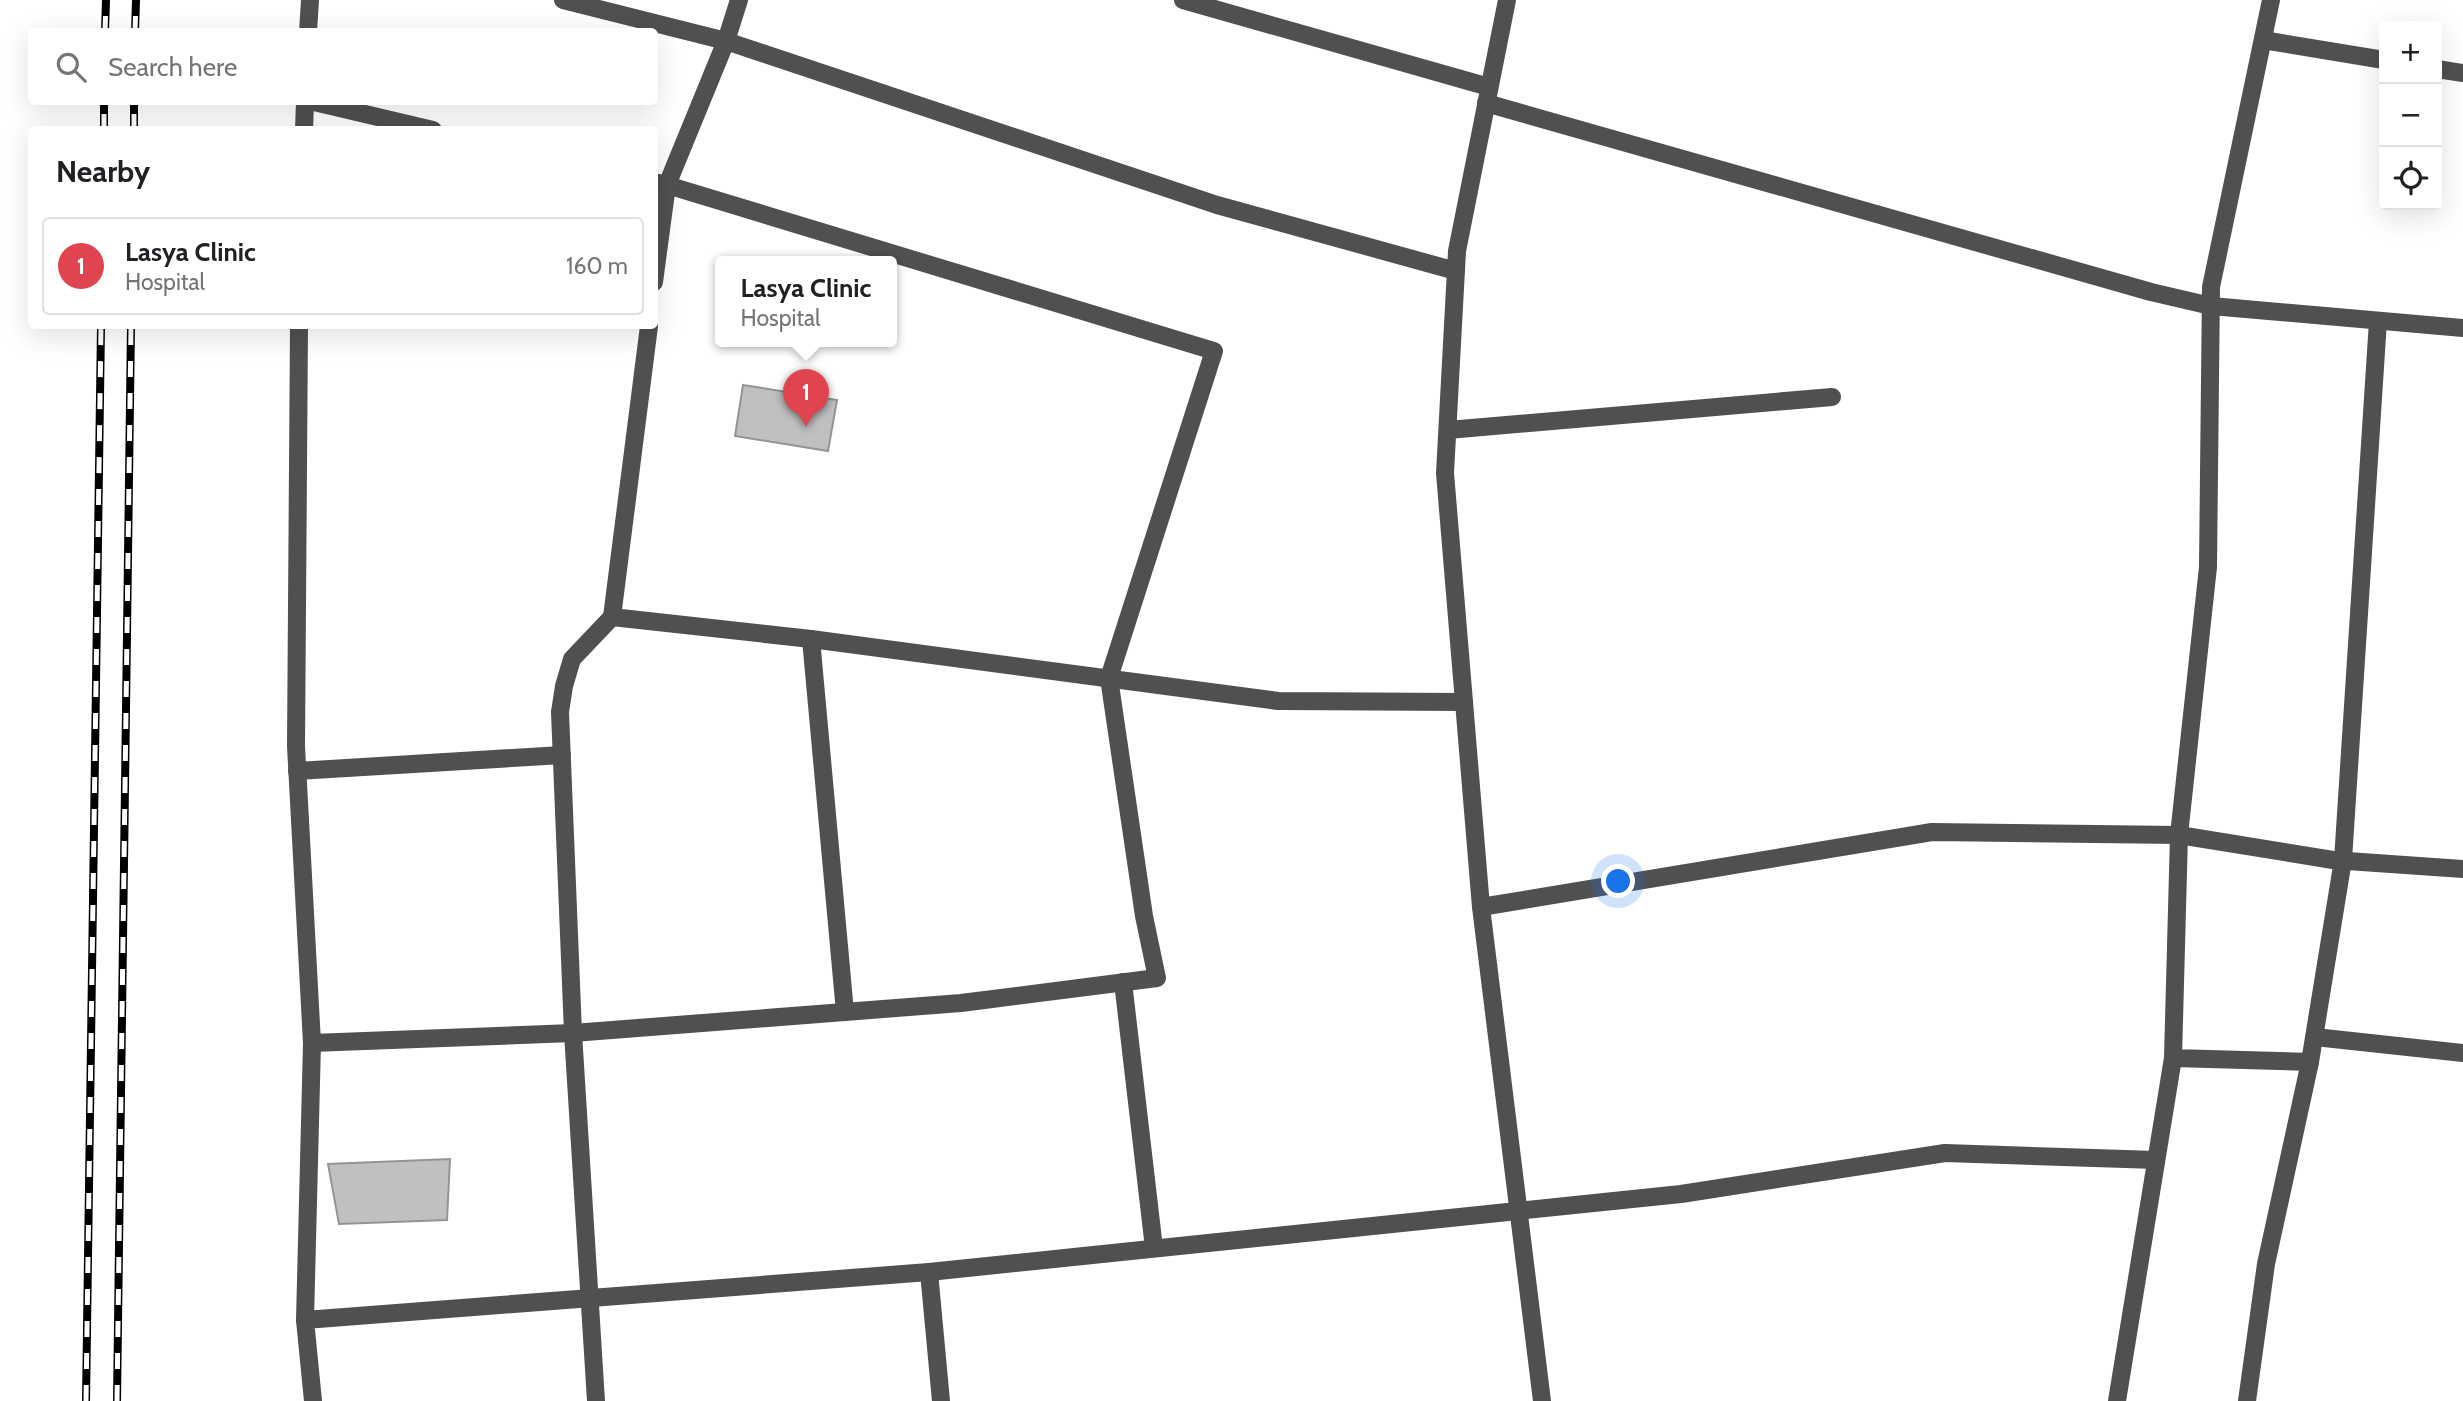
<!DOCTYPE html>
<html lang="en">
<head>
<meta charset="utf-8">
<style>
  body { margin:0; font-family:Cabin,sans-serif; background:#f6f6f6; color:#202124 }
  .controls { position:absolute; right:21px; top:21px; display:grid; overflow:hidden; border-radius:7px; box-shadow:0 7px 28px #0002 }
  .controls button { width:63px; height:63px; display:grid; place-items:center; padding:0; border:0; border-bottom:2px solid #e0e0e0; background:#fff; color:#202124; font:35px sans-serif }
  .you { position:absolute; left:1619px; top:882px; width:24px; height:24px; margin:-18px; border:5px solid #fff; border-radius:50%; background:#1a73e8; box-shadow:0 0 0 10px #1a73e833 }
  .badge { display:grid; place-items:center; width:46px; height:46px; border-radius:50%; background:#000; color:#fff; font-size:23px; font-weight:700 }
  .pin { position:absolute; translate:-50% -58px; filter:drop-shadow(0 2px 4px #0008) }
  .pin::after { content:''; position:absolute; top:37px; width:24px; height:21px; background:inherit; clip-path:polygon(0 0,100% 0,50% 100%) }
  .popup { position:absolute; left:715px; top:256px; width:182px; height:91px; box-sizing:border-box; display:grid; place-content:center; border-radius:7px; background:#fff; filter:drop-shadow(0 2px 5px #0005); font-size:23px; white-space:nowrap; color:#757577 }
  .popup b { font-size:26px; color:#202124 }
  .popup::after { content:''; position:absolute; left:50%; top:100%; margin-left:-14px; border:14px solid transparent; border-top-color:#fff }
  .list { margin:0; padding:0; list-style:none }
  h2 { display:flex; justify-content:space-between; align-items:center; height:91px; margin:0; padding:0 28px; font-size:30px }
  h2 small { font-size:23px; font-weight:400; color:#757577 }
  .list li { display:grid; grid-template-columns:46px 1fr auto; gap:21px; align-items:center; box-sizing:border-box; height:98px; margin:0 14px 14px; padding:0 14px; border:2px solid #e0e0e0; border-radius:7px }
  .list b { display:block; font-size:26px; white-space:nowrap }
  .list p { margin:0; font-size:23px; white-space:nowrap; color:#757577 }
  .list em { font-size:23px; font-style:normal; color:#757577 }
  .icon { flex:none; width:38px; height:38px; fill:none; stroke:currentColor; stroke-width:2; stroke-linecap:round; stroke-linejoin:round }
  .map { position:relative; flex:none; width:2463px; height:1401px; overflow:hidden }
  .search { position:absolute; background:#fff; box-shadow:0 7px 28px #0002; left:28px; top:28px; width:630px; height:77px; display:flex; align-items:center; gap:18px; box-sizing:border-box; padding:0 24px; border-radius:7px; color:#757577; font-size:26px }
  .panel { position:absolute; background:#fff; box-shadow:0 7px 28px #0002; left:28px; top:126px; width:630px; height:203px; border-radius:7px }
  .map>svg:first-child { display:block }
  .building { fill:#c0c0c0; stroke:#949494; stroke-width:2 }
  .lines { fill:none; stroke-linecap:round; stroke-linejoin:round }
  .minor { stroke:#505050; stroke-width:18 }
  .rail-casing { stroke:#000; stroke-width:8 }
  .rail { stroke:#fff; stroke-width:5; stroke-dasharray:16; stroke-linecap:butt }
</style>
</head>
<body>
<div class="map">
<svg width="2463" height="1401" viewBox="0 0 2463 1401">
  <rect width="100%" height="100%" fill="#fff"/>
  <!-- building -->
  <g class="building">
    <path d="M743,385L837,400L828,451L735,436Z"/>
    <path d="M450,1159L447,1220L339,1224L328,1164Z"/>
  </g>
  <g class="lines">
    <!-- minor -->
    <g class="minor">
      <path d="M739,0L726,41L1217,205L1456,271"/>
      <path d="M1183,0L1489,87"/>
      <path d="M1507,0L1457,251L1445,473L1481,907L1542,1401"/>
      <path d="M308,32L310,0"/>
      <path d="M2263,40L2384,60"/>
      <path d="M2437,69L2463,73"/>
      <path d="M314,102L433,130"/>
      <path d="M1486,103L2151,292L2211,306L2463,328"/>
      <path d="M304,130L305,102"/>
      <path d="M654,182L667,185L654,282"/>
      <path d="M299,326L296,746L312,1043L573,1033L961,1003L1157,978L1144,916L1109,678L1214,351L667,185L726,41L563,0"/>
      <path d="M649,326L612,617L811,639L1278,701L1464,702"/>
      <path d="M1448,430L1832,397"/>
      <path d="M811,639L845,1012"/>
      <path d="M297,771L562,755"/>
      <path d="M1481,907L1932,832L2179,835L2333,860L2463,869"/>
      <path d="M1123,982L1154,1248"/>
      <path d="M2315,1037L2463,1053"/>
      <path d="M2310,1062L2343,860L2378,321"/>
      <path d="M305,1320L312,1043"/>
      <path d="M313,1401L305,1320L929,1272"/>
      <path d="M596,1401L573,1033L560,712L564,686L572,659L612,617"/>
      <path d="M941,1401L929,1272L1681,1194L1945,1153L2156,1160"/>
      <path d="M2117,1401L2173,1058"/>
      <path d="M2247,1401L2266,1264L2310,1062L2173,1058L2179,835L2208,567L2211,287L2271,0"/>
    </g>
    <defs>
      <g id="rail">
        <path d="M105,32L106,0"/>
        <path d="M135,32L136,0"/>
        <path d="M104,130V102"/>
        <path d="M134,130V102"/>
        <path d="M86,1401L101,326"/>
        <path d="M117,1401L131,326"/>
      </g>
    </defs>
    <!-- rail casing -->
    <use href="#rail" class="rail-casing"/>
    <!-- rail -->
    <use href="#rail" class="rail"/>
  </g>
</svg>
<div class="controls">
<button>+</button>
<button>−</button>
<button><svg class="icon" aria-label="locate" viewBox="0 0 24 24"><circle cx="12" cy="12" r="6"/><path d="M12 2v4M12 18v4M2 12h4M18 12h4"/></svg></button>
</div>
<div class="you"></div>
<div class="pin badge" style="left:806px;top:427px;background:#e0444e">1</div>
<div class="popup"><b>Lasya Clinic</b>Hospital</div>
<div class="search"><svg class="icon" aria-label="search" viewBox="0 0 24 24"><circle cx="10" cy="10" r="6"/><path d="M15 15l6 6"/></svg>Search here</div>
<section class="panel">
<h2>Nearby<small></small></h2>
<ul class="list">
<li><span class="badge" style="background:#e0444e">1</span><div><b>Lasya Clinic</b><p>Hospital</p></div><em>160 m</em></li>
</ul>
</section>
</div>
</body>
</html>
